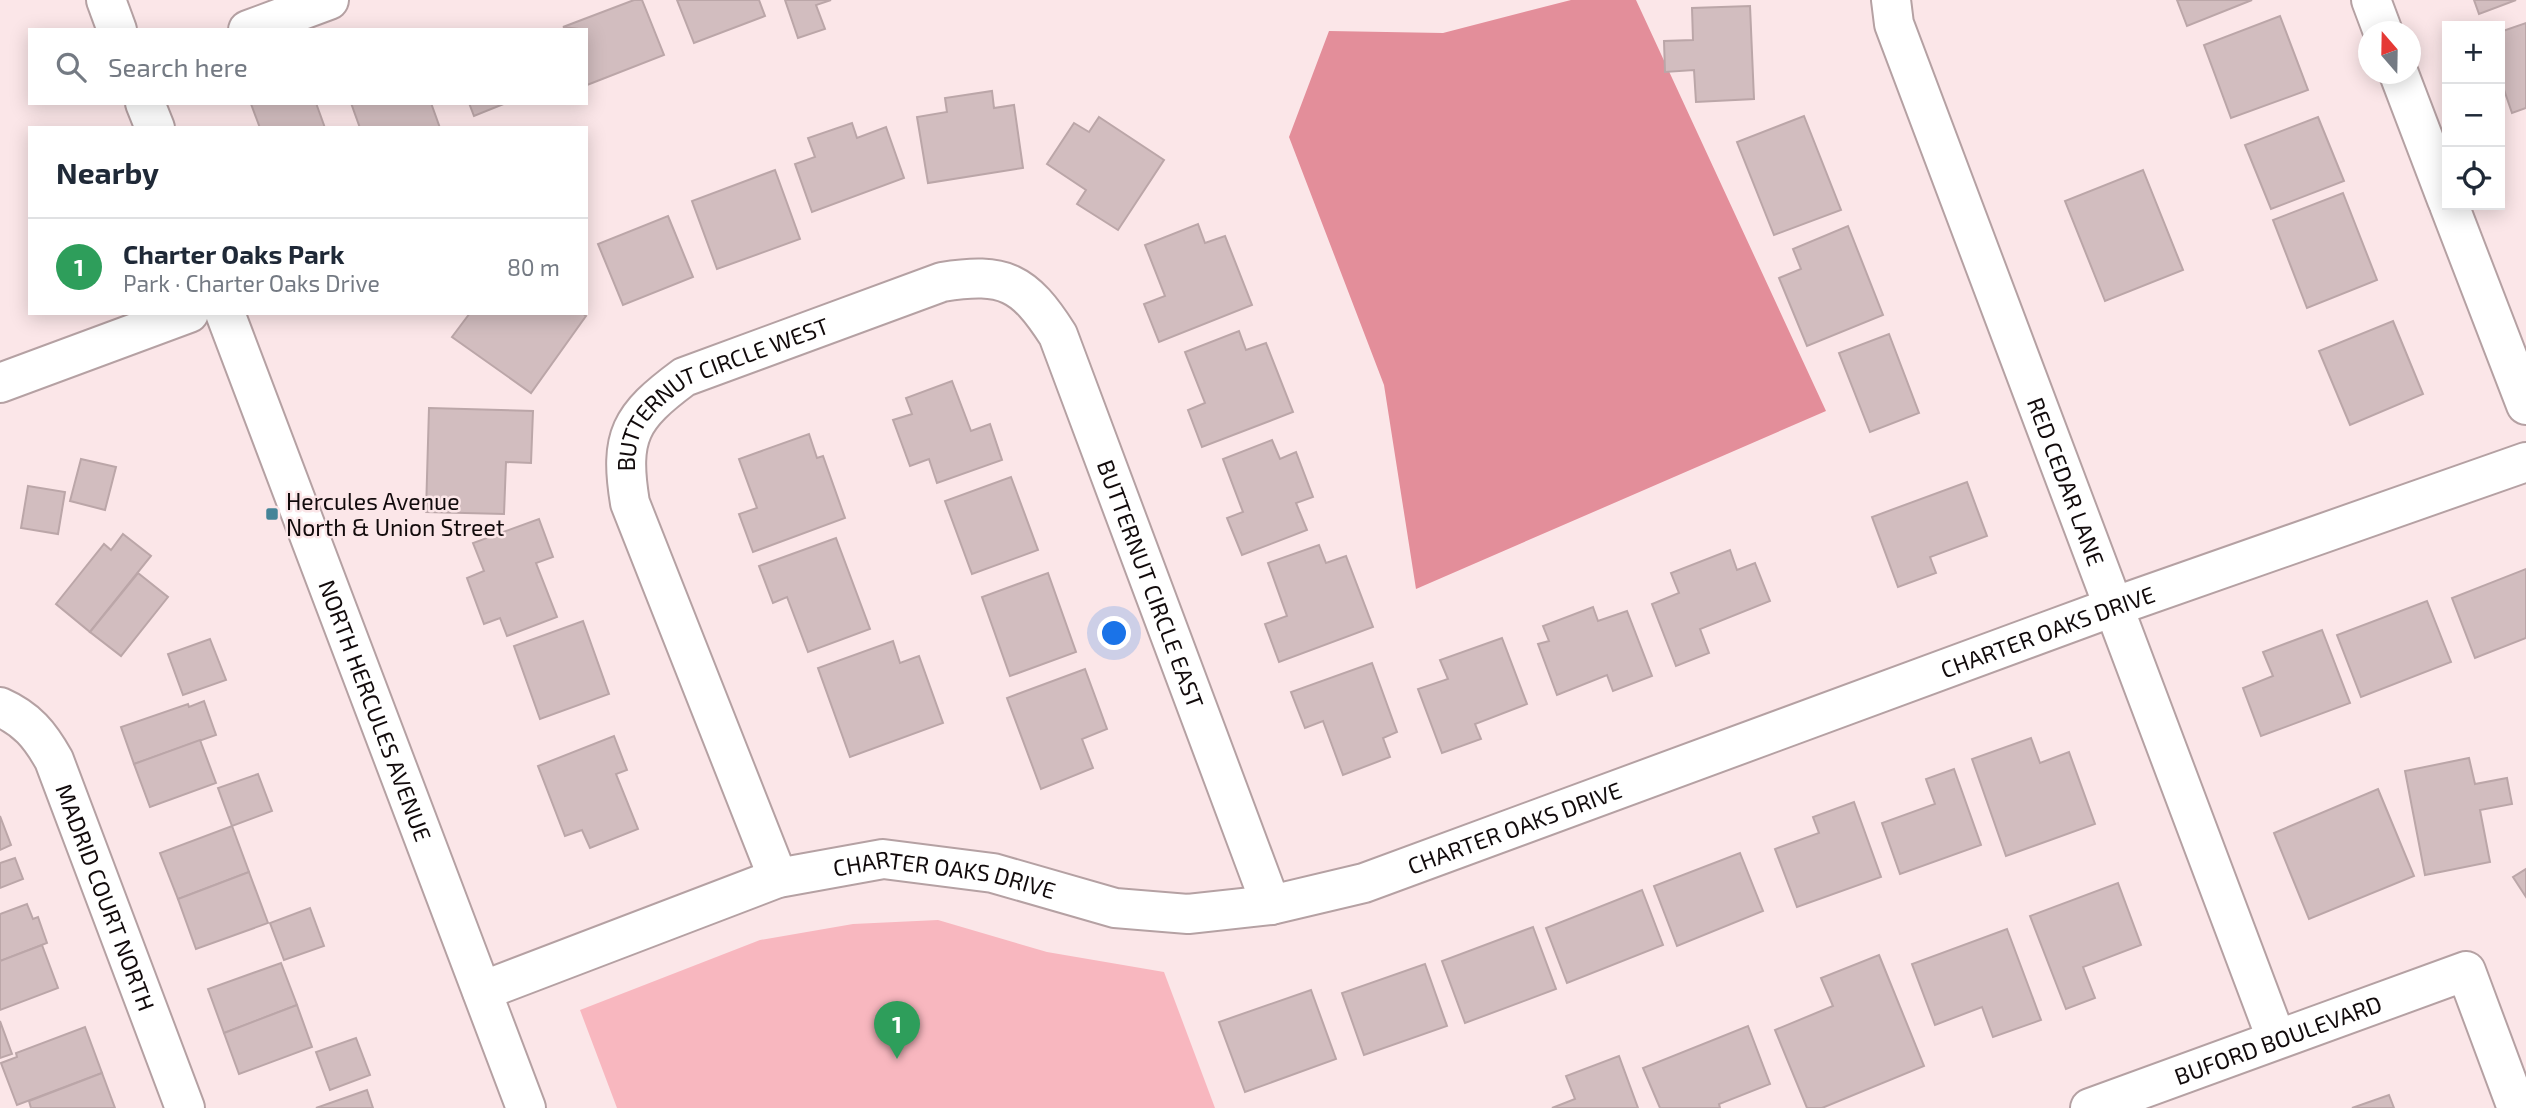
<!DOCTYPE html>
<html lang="en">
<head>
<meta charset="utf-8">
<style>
  body { margin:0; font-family:"Exo 2",sans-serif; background:#f6f6f7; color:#1f2937 }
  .controls { position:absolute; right:21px; top:21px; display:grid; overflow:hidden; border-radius:0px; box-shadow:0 4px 18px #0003 }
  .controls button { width:63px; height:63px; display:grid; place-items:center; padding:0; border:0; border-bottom:2px solid #e0e1e3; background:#fff; color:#1f2937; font:35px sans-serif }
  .compass { position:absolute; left:2358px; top:21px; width:63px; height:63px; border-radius:50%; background:#fff; box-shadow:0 4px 18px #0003; rotate:340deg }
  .you { position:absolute; left:1115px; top:634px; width:24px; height:24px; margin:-18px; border:5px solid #fff; border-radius:50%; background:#1a73e8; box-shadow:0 0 0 10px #1a73e833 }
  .badge { display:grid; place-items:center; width:46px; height:46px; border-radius:50%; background:#0b8043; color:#fff; font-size:23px; font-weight:700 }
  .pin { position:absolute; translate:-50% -58px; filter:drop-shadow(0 2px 4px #0008) }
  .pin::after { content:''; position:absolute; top:37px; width:24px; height:21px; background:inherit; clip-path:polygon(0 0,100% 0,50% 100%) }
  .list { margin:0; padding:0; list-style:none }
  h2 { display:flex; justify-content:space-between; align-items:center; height:91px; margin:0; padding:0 28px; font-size:30px }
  h2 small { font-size:23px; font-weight:400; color:#747a83 }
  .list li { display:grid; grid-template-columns:46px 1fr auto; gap:21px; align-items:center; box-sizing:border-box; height:98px; padding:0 28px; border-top:2px solid #e0e1e3 }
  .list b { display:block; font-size:26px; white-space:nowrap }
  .list p { margin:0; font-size:23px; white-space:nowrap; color:#747a83 }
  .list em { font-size:23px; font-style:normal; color:#747a83 }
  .icon { flex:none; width:38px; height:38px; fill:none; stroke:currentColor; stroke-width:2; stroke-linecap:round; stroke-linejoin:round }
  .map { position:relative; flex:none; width:2526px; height:1108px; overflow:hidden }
  .search { position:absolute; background:#fff; box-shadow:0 4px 18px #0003; left:28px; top:28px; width:560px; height:77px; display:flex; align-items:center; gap:18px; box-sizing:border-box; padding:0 24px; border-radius:0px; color:#747a83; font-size:26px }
  .panel { position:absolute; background:#fff; box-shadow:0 4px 18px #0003; left:28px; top:126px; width:560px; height:189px; border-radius:0px }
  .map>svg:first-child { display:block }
  .green { fill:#f8b7bf }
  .water { fill:#e38e9a }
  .building { fill:#d2bdbf; stroke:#bba6a8; stroke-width:2 }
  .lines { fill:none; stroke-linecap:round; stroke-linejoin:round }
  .minor-casing { stroke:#b5a1a3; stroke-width:42 }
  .tertiary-casing { stroke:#b5a1a3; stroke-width:42 }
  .minor { stroke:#fff; stroke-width:38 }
  .tertiary { stroke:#fff; stroke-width:38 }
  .poi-dot { fill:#448498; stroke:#fbe6e8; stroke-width:2.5 }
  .labels { text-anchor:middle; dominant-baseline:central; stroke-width:5; stroke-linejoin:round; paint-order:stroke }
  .street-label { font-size:23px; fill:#120b0c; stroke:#fbe6e8 }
  .poi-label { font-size:23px; fill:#120b0c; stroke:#fbe6e8; text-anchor:start }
</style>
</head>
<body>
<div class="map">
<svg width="2526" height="1108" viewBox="0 0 2526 1108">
  <rect width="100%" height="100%" fill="#fbe6e8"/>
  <!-- green -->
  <path class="green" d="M938,920L1047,952L1164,972L1215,1108H617L580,1010L760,940L853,924Z"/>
  <!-- water -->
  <path class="water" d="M1571,0H1636L1826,411L1416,589L1384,385L1289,137L1329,31L1443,33Z"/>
  <!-- building -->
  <g class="building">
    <path d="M634,0H642L664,55L587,85L586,30L563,27Z"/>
    <path d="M677,0H759L765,16L694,43Z"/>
    <path d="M785,0H831L816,5L825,29L798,38Z"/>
    <path d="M2177,0H2252L2187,26Z"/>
    <path d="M2474,0H2516L2479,14Z"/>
    <path d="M1750,6L1754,99L1696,102L1694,70L1665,72L1664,41L1693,40L1692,8Z"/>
    <path d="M2280,16L2308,90L2231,118L2204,45Z"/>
    <path d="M2526,23V108L2512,113L2500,78V32Z"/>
    <path d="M992,91L994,108L1014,105L1023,168L928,183L917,117L947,112L945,98Z"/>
    <path d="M316,103L325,128H260L251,104Z"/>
    <path d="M351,103H431L440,128H360Z"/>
    <path d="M469,103H506L474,116Z"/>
    <path d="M1804,116L1841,210L1774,235L1737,142Z"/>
    <path d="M1099,117L1164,160L1118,230L1077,204L1086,190L1047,164L1074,123L1089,132Z"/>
    <path d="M2318,117L2344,181L2271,209L2245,145Z"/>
    <path d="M852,123L857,138L886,127L904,178L812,212L795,164L815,157L808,138Z"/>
    <path d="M775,170L800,239L717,269L692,201Z"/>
    <path d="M2143,170L2183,270L2105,301L2065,201Z"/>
    <path d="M2343,193L2377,280L2307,308L2273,220Z"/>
    <path d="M668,216L693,277L623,305L598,244Z"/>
    <path d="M1198,224L1205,243L1225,236L1252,305L1159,342L1144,304L1165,296L1145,245Z"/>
    <path d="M1848,226L1883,315L1807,346L1779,278L1801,269L1793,249Z"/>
    <path d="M470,313H582L586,316L531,393L452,337Z"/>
    <path d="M2393,321L2423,394L2350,425L2319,351Z"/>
    <path d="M1239,331L1246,350L1266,343L1293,412L1202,447L1188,410L1205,403L1185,352Z"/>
    <path d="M1889,334L1919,413L1870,432L1839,353Z"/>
    <path d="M952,381L971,431L990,424L1002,460L937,483L929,459L910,466L893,420L912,414L906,398Z"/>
    <path d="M429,408L533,411L531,463L506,462L504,514L426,512Z"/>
    <path d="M809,434L817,458L823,456L845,518L753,552L739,514L757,508L739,459Z"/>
    <path d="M1272,440L1280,459L1296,452L1313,497L1296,503L1307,530L1242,555L1227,518L1243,512L1223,459Z"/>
    <path d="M81,459L116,467L105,510L70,501Z"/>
    <path d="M1011,477L1038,550L972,574L945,501Z"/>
    <path d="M1967,482L1987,536L1930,557L1936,573L1898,587L1872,517Z"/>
    <path d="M28,486L65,492L58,534L21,528Z"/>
    <path d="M539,519L553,557L536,563L557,617L507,636L500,618L484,624L467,578L484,571L473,543Z"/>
    <path d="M123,534L151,556L90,632L56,604L104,544L111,550Z"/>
    <path d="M836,538L870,629L808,652L787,597L773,603L759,566Z"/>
    <path d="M1319,545L1326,563L1346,556L1373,627L1279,662L1265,624L1287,616L1268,563Z"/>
    <path d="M1730,550L1737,570L1755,563L1770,601L1700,629L1709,653L1676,666L1652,604L1679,593L1671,573Z"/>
    <path d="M2526,569V638L2475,658L2452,598Z"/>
    <path d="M138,573L168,597L121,656L90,632Z"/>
    <path d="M1048,573L1076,652L1010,676L982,597Z"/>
    <path d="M2427,601L2451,662L2361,697L2337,635Z"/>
    <path d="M1593,607L1598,621L1627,611L1652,676L1613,691L1607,675L1557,695L1538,644L1549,641L1543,626Z"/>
    <path d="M583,621L609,694L540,719L514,646Z"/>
    <path d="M2322,630L2350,703L2261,736L2243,688L2273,676L2263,652Z"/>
    <path d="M1502,638L1527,704L1475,724L1481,739L1442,753L1418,689L1448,679L1440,660Z"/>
    <path d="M210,639L226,680L183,695L168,654Z"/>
    <path d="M893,641L900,663L919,656L943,723L850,757L818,668Z"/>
    <path d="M1372,663L1397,732L1383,738L1390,757L1343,775L1323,721L1305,728L1291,692Z"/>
    <path d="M1085,669L1107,729L1082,739L1093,768L1041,789L1007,698Z"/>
    <path d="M204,701L216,735L134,764L121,727L188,704L189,707Z"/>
    <path d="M614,736L627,770L616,774L638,829L590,848L582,830L565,836L538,766Z"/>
    <path d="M2031,738L2040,763L2069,752L2095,824L2006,856L1972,759Z"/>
    <path d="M200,740L216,783L150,807L134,764Z"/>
    <path d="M2469,758L2475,784L2507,778L2512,804L2480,810L2490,862L2425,875L2405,771Z"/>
    <path d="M1954,769L1981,845L1900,874L1882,823L1935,804L1926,779Z"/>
    <path d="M258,774L272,811L232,826L218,788Z"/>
    <path d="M2378,789L2414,876L2309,919L2274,833Z"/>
    <path d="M1854,802L1881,877L1797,907L1775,849L1819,833L1813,817Z"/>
    <path d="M0,816L11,845L0,850Z"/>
    <path d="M232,826L249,872L178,899L160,853Z"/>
    <path d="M1740,853L1763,911L1677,946L1654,886Z"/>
    <path d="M15,858L23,879L0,888V863Z"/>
    <path d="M2526,869V897L2513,877Z"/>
    <path d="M249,872L268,923L196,949L178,899Z"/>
    <path d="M2118,883L2141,945L2083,967L2095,998L2066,1009L2030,916Z"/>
    <path d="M1642,890L1663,945L1567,983L1546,928Z"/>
    <path d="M27,904L33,919L38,917L47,943L0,961V914Z"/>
    <path d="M310,908L324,946L284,960L270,923Z"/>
    <path d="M1533,927L1556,989L1465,1023L1442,961Z"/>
    <path d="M2007,929L2041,1020L1993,1037L1982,1007L1935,1025L1912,964Z"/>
    <path d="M42,945L58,988L0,1010V961Z"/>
    <path d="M1879,955L1924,1066L1822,1108H1807L1775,1030L1833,1006L1821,978Z"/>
    <path d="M281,963L297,1005L224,1033L208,989Z"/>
    <path d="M1425,964L1447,1026L1364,1055L1342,993Z"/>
    <path d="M1311,990L1336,1059L1245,1092L1219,1022Z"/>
    <path d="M297,1005L312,1047L239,1074L224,1033Z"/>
    <path d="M0,1021L12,1054L0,1058Z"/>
    <path d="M1748,1026L1770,1084L1719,1104L1720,1108H1660L1643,1068Z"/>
    <path d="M85,1027L102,1073L17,1105L1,1063L17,1057L16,1053Z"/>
    <path d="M356,1038L370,1075L330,1090L316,1052Z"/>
    <path d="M1619,1056L1638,1108H1552L1575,1099L1566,1076Z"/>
    <path d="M102,1073L115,1108H31L29,1101Z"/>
    <path d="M367,1090L373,1108H316Z"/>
    <path d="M2389,1095L2394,1108H2352Z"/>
  </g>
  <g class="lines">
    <defs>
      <g id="minor">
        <path id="s1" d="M1891,0L1894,24L2276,1038"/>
        <path d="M2371,0L2383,32"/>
        <path d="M248,30L329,0"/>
        <path d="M2399,74L2447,200"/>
        <path d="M2449,205L2526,405"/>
        <path id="s2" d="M0,707C27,719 40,735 54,760L185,1108"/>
        <path id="s3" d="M778,878L630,503C619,436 630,417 684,377L942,282C1005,272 1024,282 1058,335L1271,905"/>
        <path id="s4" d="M482,991L778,878L883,859L993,873L1115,908L1188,914L1271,905L1364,883L2113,607L2526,462"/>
        <path id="s5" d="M2090,1108L2466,971L2517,1108"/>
      </g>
      <g id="tertiary">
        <path d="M106,0L117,30"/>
        <path d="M145,103L155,128"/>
        <path id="s6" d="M225,313L526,1108"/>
        <path d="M0,383L189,313"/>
      </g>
    </defs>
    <!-- minor casing -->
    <use href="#minor" class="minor-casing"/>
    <!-- tertiary casing -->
    <use href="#tertiary" class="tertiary-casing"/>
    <!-- minor -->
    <use href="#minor" class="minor"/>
    <!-- tertiary -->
    <use href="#tertiary" class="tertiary"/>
  </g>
  <!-- markers -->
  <rect class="poi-dot" x="265" y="507" width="14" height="14" rx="3.5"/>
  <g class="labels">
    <!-- street labels -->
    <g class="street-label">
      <text stroke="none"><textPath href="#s3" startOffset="570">BUTTERNUT CIRCLE WEST</textPath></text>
      <text stroke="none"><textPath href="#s1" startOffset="513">RED CEDAR LANE</textPath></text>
      <text stroke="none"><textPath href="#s3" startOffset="1232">BUTTERNUT CIRCLE EAST</textPath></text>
      <text stroke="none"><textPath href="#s4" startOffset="1642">CHARTER OAKS DRIVE</textPath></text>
      <text stroke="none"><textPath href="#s6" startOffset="425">NORTH HERCULES AVENUE</textPath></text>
      <text stroke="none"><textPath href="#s4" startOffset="1074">CHARTER OAKS DRIVE</textPath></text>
      <text stroke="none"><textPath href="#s4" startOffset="486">CHARTER OAKS DRIVE</textPath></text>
      <text stroke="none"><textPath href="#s2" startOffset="224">MADRID COURT NORTH</textPath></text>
      <text stroke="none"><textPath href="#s5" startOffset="200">BUFORD BOULEVARD</textPath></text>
    </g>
    <!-- poi labels -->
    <g class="poi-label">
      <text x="286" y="501">Hercules Avenue<tspan x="286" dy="26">North &amp; Union Street</tspan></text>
    </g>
  </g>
</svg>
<div class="controls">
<button>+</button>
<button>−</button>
<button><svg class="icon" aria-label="locate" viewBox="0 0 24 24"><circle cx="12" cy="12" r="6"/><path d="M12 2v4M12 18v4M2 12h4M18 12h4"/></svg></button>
</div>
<svg class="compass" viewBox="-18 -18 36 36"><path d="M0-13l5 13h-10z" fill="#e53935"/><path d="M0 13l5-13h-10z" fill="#747a83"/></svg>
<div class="you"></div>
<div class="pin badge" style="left:897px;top:1059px;background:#2e9e5b">1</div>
<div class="search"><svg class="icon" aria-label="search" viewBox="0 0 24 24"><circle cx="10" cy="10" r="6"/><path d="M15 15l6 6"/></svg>Search here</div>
<section class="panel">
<h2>Nearby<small></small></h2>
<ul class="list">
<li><span class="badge" style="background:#2e9e5b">1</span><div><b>Charter Oaks Park</b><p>Park · Charter Oaks Drive</p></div><em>80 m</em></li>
</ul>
</section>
</div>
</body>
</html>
